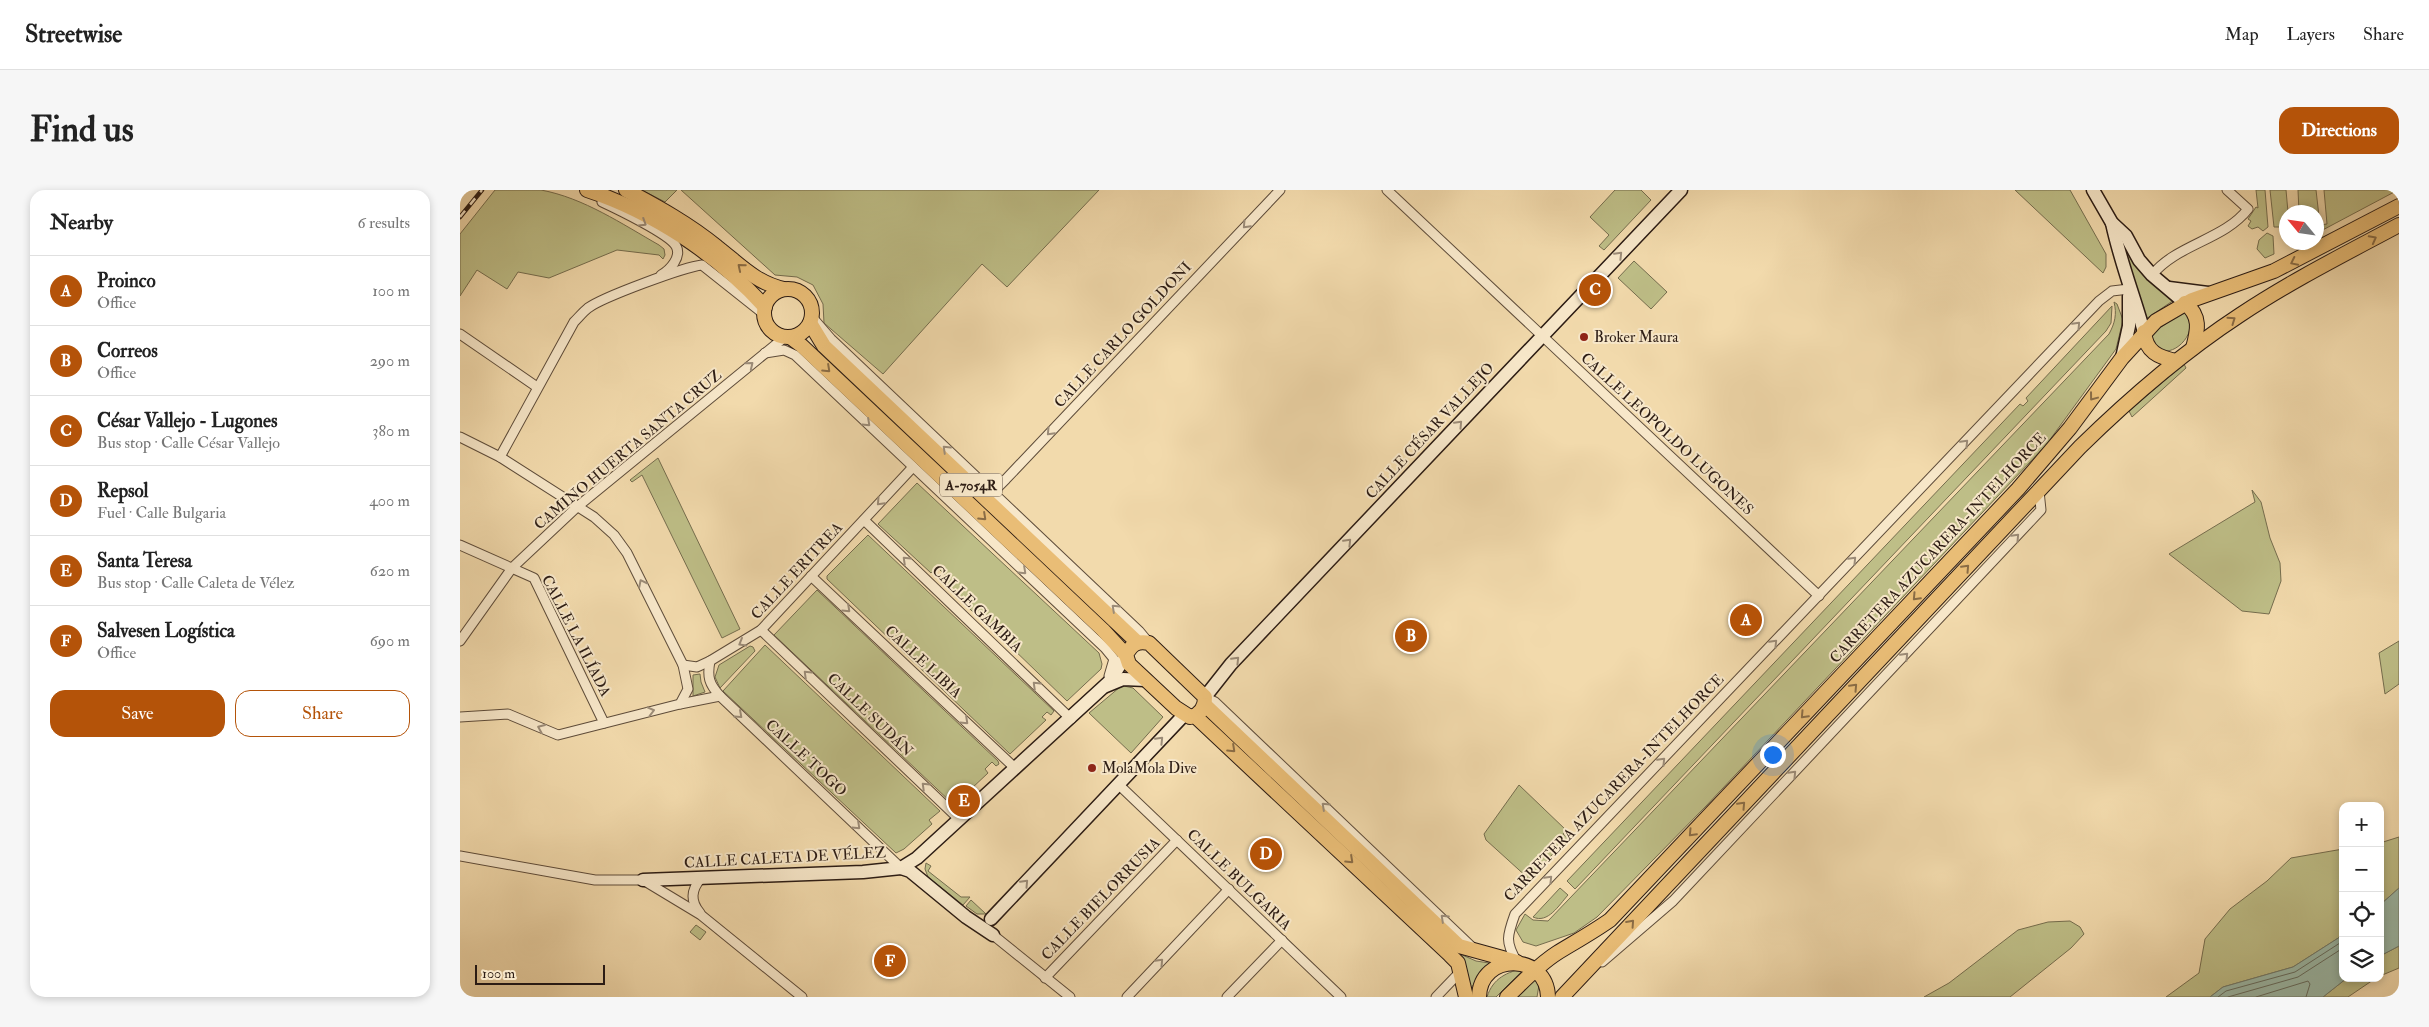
<!DOCTYPE html>
<html lang="en">
<head>
<meta charset="utf-8">
<style>
  body { margin:0; font-family:"IM FELL Double Pica",serif; background:#f6f6f6; color:#222 }
  .controls { position:absolute; right:15px; bottom:15px; display:grid; overflow:hidden; border-radius:10px; box-shadow:0 2px 8px #0003 }
  .controls button { width:45px; height:45px; display:grid; place-items:center; padding:0; border:0; border-bottom:1px solid #e0e0e0; background:#fff; color:#222; font:25px sans-serif }
  .compass { position:absolute; left:1819px; top:15px; width:45px; height:45px; border-radius:50%; background:#fff; box-shadow:0 2px 8px #0003; rotate:299deg }
  .scale { position:absolute; left:15px; bottom:12px; width:130px; box-sizing:border-box; padding-left:5px; border:2px solid #2c1c14; border-top:0; font-size:14px; line-height:18px; white-space:nowrap; color:#2c1c14; -webkit-text-stroke:4px #f7e7c9; paint-order:stroke }
  .you { position:absolute; left:1312px; top:564px; width:18px; height:18px; margin:-12px; border:4px solid #fff; border-radius:50%; background:#1a73e8; box-shadow:0 0 0 8px #1a73e833 }
  .badge { display:grid; place-items:center; width:32px; height:32px; border-radius:50%; background:#b45309; color:#fff; font-size:16px; font-weight:700 }
  .pin { position:absolute; translate:-50% -50%; border:2px solid #fff; box-shadow:0 1px 5px #0006 }
  .list { margin:0; padding:0; list-style:none }
  h2 { display:flex; justify-content:space-between; align-items:center; height:65px; margin:0; padding:0 20px; font-size:21px }
  h2 small { font-size:16px; font-weight:400; color:#767676 }
  .list li { display:grid; grid-template-columns:32px 1fr auto; gap:15px; align-items:center; box-sizing:border-box; height:70px; padding:0 20px; border-top:1px solid #e0e0e0 }
  .list b { display:block; font-size:19px; white-space:nowrap }
  .list p { margin:0; font-size:16px; white-space:nowrap; color:#767676 }
  .list em { font-size:16px; font-style:normal; color:#767676 }
  .actions { display:flex; gap:10px; padding:15px 20px }
  .actions a { flex:1; padding:11px 0; border:1px solid #b45309; border-radius:15px; text-align:center; font-size:18px; color:#b45309 }
  .actions .main { background:#b45309; color:#fff }
  .icon { flex:none; width:28px; height:28px; fill:none; stroke:currentColor; stroke-width:2; stroke-linecap:round; stroke-linejoin:round }
  .map { position:relative; flex:none; width:1939px; height:807px; overflow:hidden; border-radius:15px }
  header { display:flex; align-items:center; gap:30px; box-sizing:border-box; height:70px; padding:0 25px; background:#fff; border-bottom:1px solid #e0e0e0 }
  header strong { font-size:24px }
  nav { display:flex; gap:28px; margin-inline-start:auto; font-size:18px }
  .intro { display:flex; align-items:center; justify-content:space-between; box-sizing:border-box; height:120px; padding:0 30px }
  h1 { margin:0; font-size:35px }
  .button { padding:12px 22px; border-radius:15px; background:#b45309; color:#fff; font-size:18px; font-weight:700 }
  main { display:flex; gap:30px; padding:0 30px }
  aside { flex:1; background:#fff; border-radius:15px; box-shadow:0 2px 8px #0003 }
  .map>svg:first-child { display:block }
  .green { fill:#bebe87; stroke:#756d4e }
  .water { fill:#9bbbab; stroke:#6f7b6f }
  .lines { fill:none; stroke-linecap:round; stroke-linejoin:round }
  .shore { stroke:#646c60; stroke-width:1 }
  .street-casing { stroke:#5e4c3a; stroke-width:11 }
  .secondary-casing { stroke:#2c1c14; stroke-width:15 }
  .primary-casing { stroke:#2c1c14; stroke-width:16 }
  .street { stroke:#f7e7c9; stroke-width:9 }
  .secondary { stroke:#f7e7c9; stroke-width:12 }
  .primary { stroke:#e9bd76; stroke-width:14 }
  .rail-casing { stroke:#2c1c14; stroke-width:4.5 }
  .rail { stroke:#f7e7c9; stroke-width:2.5; stroke-dasharray:8; stroke-linecap:butt }
  .oneway { stroke:#9c8c78 }
  .oneway2 { stroke:#8a6c45 }
  .poi-dot { fill:#8f2418; stroke:#f7e7c9; stroke-width:2 }
  .labels { text-anchor:middle; dominant-baseline:central; stroke-width:4; stroke-linejoin:round; paint-order:stroke }
  .shield { fill:#f7e7c9; stroke:#69594a; stroke-width:1 }
  .shield-label { font-size:14px; font-weight:bold; fill:#2c1c14 }
  .street-label { font-size:15px; fill:#2c1c14; stroke:#f7e7c9 }
  .poi-label { font-size:15px; fill:#2c1c14; stroke:#f7e7c9; text-anchor:start }
</style>
</head>
<body>
<header>
<strong>Streetwise</strong>
<nav><a>Map</a><a>Layers</a><a>Share</a></nav>
</header>
<div class="intro"><h1>Find us</h1><a class="button">Directions</a></div>
<main>
<aside>
<h2>Nearby<small>6 results</small></h2>
<ul class="list">
<li><span class="badge">A</span><div><b>Proinco</b><p>Office</p></div><em>100 m</em></li>
<li><span class="badge">B</span><div><b>Correos</b><p>Office</p></div><em>290 m</em></li>
<li><span class="badge">C</span><div><b>César Vallejo - Lugones</b><p>Bus stop · Calle César Vallejo</p></div><em>380 m</em></li>
<li><span class="badge">D</span><div><b>Repsol</b><p>Fuel · Calle Bulgaria</p></div><em>400 m</em></li>
<li><span class="badge">E</span><div><b>Santa Teresa</b><p>Bus stop · Calle Caleta de Vélez</p></div><em>620 m</em></li>
<li><span class="badge">F</span><div><b>Salvesen Logística</b><p>Office</p></div><em>690 m</em></li>
</ul>
<div class="actions"><a class="main">Save</a><a>Share</a></div>
</aside>
<div class="map">
<svg width="1939" height="807" viewBox="0 0 1939 807">
  <rect width="100%" height="100%" fill="#f2daac"/>
  <filter id="stains"><feTurbulence type="fractalNoise" baseFrequency=".004" numOctaves="4"/><feColorMatrix values="0 0 0 0 .2 0 0 0 0 .09 0 0 0 0 .02 0 0 0 .5 -.17"/></filter>
  <radialGradient id="worn" r=".72"><stop offset=".6" stop-color="#630" stop-opacity="0"/><stop offset="1" stop-color="#630" stop-opacity=".3"/></radialGradient>
  <!-- green -->
  <g class="green">
    <path d="M35,0C50,0 66,0 81,0C124,8 162,34 199,55L204,59L205,65L203,69L199,65L157,60L89,88L58,82L47,99L17,80L0,106V44Z"/>
    <path d="M182,0H217L205,12Z"/>
    <path d="M221,0H639L547,97L522,74L423,184L364,133L363,114L353,95L337,87L315,85Z"/>
    <path d="M1155,0H1181L1191,10L1144,60L1139,56L1149,45L1130,27Z"/>
    <path d="M1555,0H1610L1646,64V77L1643,83Z"/>
    <path d="M1796,0H1805L1808,37L1803,41L1798,37L1792,39L1788,36L1791,31L1788,29L1796,17L1798,18Z"/>
    <path d="M1810,0H1826L1828,22H1826V37H1814Z"/>
    <path d="M1838,0H1856L1860,35L1867,34L1864,0H1938L1857,43L1856,22H1839Z"/>
    <path d="M1807,43L1813,46L1814,64L1805,68L1797,59L1799,50Z"/>
    <path d="M1665,56L1686,88L1714,110L1686,129L1663,57Z"/>
    <path d="M1174,71L1207,102L1191,119L1158,88Z"/>
    <path d="M1654,112L1657,114L1663,130L1656,159L1586,255L1246,616L1137,727L1114,743L1076,756L1063,752L1056,740L1065,724L1073,730L1088,731L1649,144C1655,133 1657,124 1654,112Z"/>
    <path d="M1652,116L1651,133L1646,141L1115,699L1107,691L1560,214L1563,216L1568,211L1566,208Z"/>
    <path d="M1724,121C1741,135 1721,164 1702,161L1692,154L1691,144Z"/>
    <path d="M1724,174L1726,178L1672,227L1669,221Z"/>
    <path d="M198,268L280,439L262,448L183,287L182,285L172,292L170,290Z"/>
    <path d="M457,293L639,463L642,474L641,479L607,511L549,455L553,450L545,442L540,447L483,394L488,388L477,377L471,383L418,334Z"/>
    <path d="M1792,300L1801,312L1810,348L1820,373L1821,391L1809,424L1782,421L1709,364L1795,312Z"/>
    <path d="M408,345L594,521L591,525L587,522L582,527L586,530L550,564L367,389V386Z"/>
    <path d="M357,400L538,571L539,574L536,576L532,572L525,579L528,583L494,615L314,445Z"/>
    <path d="M1939,451V494L1925,504L1919,463Z"/>
    <path d="M305,455L480,621L469,630L472,634L444,659L436,663L263,501Z"/>
    <path d="M290,456L293,457L295,461L260,498L255,487L259,475Z"/>
    <path d="M240,484L241,492L245,502L233,506V485Z"/>
    <path d="M664,496L673,498L703,527L671,563L629,523L660,497Z"/>
    <path d="M1059,595L1106,640L1103,644L1108,648L1069,689L1026,650L1024,644Z"/>
    <path d="M1939,647V698L1920,715V653Z"/>
    <path d="M1883,659V745L1833,777L1763,797L1750,807H1706L1739,783L1745,749L1770,719L1807,691L1831,668Z"/>
    <path d="M466,673L471,676L468,681L501,707H510L503,715L468,687L465,679Z"/>
    <path d="M1100,698L1108,705C1099,715 1088,734 1073,727Z"/>
    <path d="M511,710L526,724H517L506,716Z"/>
    <path d="M1610,731L1620,737L1624,744L1611,758L1550,807H1464L1489,793L1558,740L1588,732Z"/>
    <path d="M236,735L246,742L240,750L230,742Z"/>
    <path d="M1939,756V778L1920,786V766Z"/>
    <path d="M1000,764L1016,771L1029,773L1011,798L1003,771L998,765Z"/>
    <path d="M1065,778L1036,807H1027C1033,788 1047,782 1065,778Z"/>
    <path d="M1077,787L1079,795L1077,807H1056Z"/>
    <path d="M1887,788H1916L1888,807H1863Z"/>
  </g>
  <!-- water -->
  <g class="water">
    <path d="M1939,698V756L1920,766V715Z"/>
    <path d="M1883,745V788H1887L1863,807H1750L1763,797L1833,777Z"/>
  </g>
  <g class="lines">
    <!-- shore -->
    <g class="shore">
      <path d="M1758,807L1766,801L1835,782L1883,751"/>
      <path d="M1768,807L1838,787L1883,758"/>
      <path d="M1796,807L1848,791L1850,794L1846,807"/>
    </g>
    <defs>
      <g id="street">
        <path d="M927,0L1359,406"/>
        <path d="M142,12C157,19 209,44 216,56C222,67 210,80 201,85"/>
        <path d="M1692,85C1717,54 1764,50 1788,19L1767,0"/>
        <path d="M352,127L371,149L679,441L689,453"/>
        <path d="M0,144L77,197"/>
        <path d="M305,163L324,160L335,165L645,458L654,469L649,486"/>
        <path d="M0,247L40,267L134,327L154,345L167,363L223,475L228,499L220,514L98,545L48,524L0,527"/>
        <path d="M40,267L114,132C119,127 123,122 128,118C143,107 224,77 242,75L305,125"/>
        <path d="M524,293L538,297L546,289L820,0"/>
        <path d="M404,330L611,529"/>
        <path d="M0,355L74,388L144,533"/>
        <path d="M351,386L556,579"/>
        <path d="M301,440L500,630"/>
        <path d="M0,451L52,378L117,317L325,147"/>
        <path d="M250,471C247,487 249,494 260,506L441,678"/>
        <path d="M223,475L237,477L250,471L301,440L453,277"/>
        <path d="M745,507L755,512L1014,759"/>
        <path d="M220,514L260,506"/>
        <path d="M658,594L881,807"/>
        <path d="M0,666L135,690H183L241,725L342,807"/>
        <path d="M240,723C230,711 231,700 241,688"/>
        <path d="M533,745L610,807"/>
        <path d="M1057,772C1045,752 1047,746 1055,724L1639,111L1652,101L1669,99"/>
        <path d="M1142,772L1213,711L1581,320L1579,301"/>
        <path d="M585,788L717,650"/>
        <path d="M667,807L769,699"/>
        <path d="M767,807L822,750"/>
        <path d="M976,807L1000,782"/>
      </g>
      <g id="secondary">
        <path d="M1633,0L1652,33L1666,46L1679,70L1692,85L1725,113"/>
        <path d="M1652,33C1660,71 1674,106 1684,142"/>
        <path d="M1709,98L1748,103"/>
        <path d="M1662,168L1669,136V106"/>
        <path d="M646,496L663,489L686,490"/>
        <path d="M745,507L771,474L1221,0"/>
        <path d="M441,678L450,681L506,727L533,745"/>
        <path d="M183,690L403,682L441,678L457,668L650,491L666,465"/>
        <path d="M531,729L724,525"/>
      </g>
      <g id="primary">
        <path d="M127,0C194,22 258,65 305,117"/>
        <path d="M166,0C198,17 229,34 257,57C279,74 296,93 324,99"/>
        <circle cx="328" cy="123" r="24"/>
        <path d="M1725,113C1741,126 1738,140 1733,158"/>
        <path d="M350,133L364,156L677,452"/>
        <path d="M1684,142C1686,162 1698,167 1716,171"/>
        <path d="M330,147L342,156L643,440L666,465L669,474L716,518L730,527C741,525 745,517 745,507L689,453C677,450 671,455 666,465"/>
        <path d="M745,515L999,756L1057,772"/>
        <path d="M735,526L990,765L998,773L1006,807"/>
        <path d="M1019,807C1020,762 1087,762 1088,807"/>
        <path d="M1047,807C1063,792 1078,775 1097,763C1115,752 1133,742 1150,730L1558,299L1610,238L1662,168L1696,131L1732,110L1814,81L1939,16"/>
        <path d="M1102,807L1620,257C1670,208 1722,163 1780,125C1831,91 1885,64 1939,35"/>
      </g>
    </defs>
    <!-- street casing -->
    <use href="#street" class="street-casing"/>
    <!-- secondary casing -->
    <use href="#secondary" class="secondary-casing"/>
    <!-- primary casing -->
    <use href="#primary" class="primary-casing"/>
    <!-- street -->
    <use href="#street" class="street"/>
    <!-- secondary -->
    <use href="#secondary" class="secondary"/>
    <!-- primary -->
    <use href="#primary" class="primary"/>
    <defs>
      <path id="rail" d="M0,27L22,0"/>
    </defs>
    <!-- rail casing -->
    <use href="#rail" class="rail-casing"/>
    <!-- rail -->
    <use href="#rail" class="rail"/>
  </g>
  <!-- one-way arrows -->
  <defs><path id="oneway-chevron" d="M-2-3.5L2.5 0L-2 3.5" fill="none" stroke-width="1.6" stroke-linecap="round" stroke-linejoin="round" transform="scale(1.25)"/></defs>
  <g class="oneway">
    <use href="#oneway-chevron" transform="translate(183 33) rotate(32)"/>
    <use href="#oneway-chevron" transform="translate(786 35) rotate(133)"/>
    <use href="#oneway-chevron" transform="translate(1159 65) rotate(-46)"/>
    <use href="#oneway-chevron" transform="translate(1617 135) rotate(-47)"/>
    <use href="#oneway-chevron" transform="translate(290 175) rotate(-39)"/>
    <use href="#oneway-chevron" transform="translate(407 233) rotate(43)"/>
    <use href="#oneway-chevron" transform="translate(999 234) rotate(-47)"/>
    <use href="#oneway-chevron" transform="translate(590 242) rotate(133)"/>
    <use href="#oneway-chevron" transform="translate(1505 253) rotate(-46)"/>
    <use href="#oneway-chevron" transform="translate(486 259) rotate(-136)"/>
    <use href="#oneway-chevron" transform="translate(420 312) rotate(133)"/>
    <use href="#oneway-chevron" transform="translate(1556 347) rotate(-47)"/>
    <use href="#oneway-chevron" transform="translate(888 352) rotate(-46)"/>
    <use href="#oneway-chevron" transform="translate(446 370) rotate(-136)"/>
    <use href="#oneway-chevron" transform="translate(1393 370) rotate(-46)"/>
    <use href="#oneway-chevron" transform="translate(563 381) rotate(43)"/>
    <use href="#oneway-chevron" transform="translate(182 393) rotate(-117)"/>
    <use href="#oneway-chevron" transform="translate(655 418) rotate(-137)"/>
    <use href="#oneway-chevron" transform="translate(387 419) rotate(43)"/>
    <use href="#oneway-chevron" transform="translate(282 453) rotate(150)"/>
    <use href="#oneway-chevron" transform="translate(1314 453) rotate(-46)"/>
    <use href="#oneway-chevron" transform="translate(1445 466) rotate(-46)"/>
    <use href="#oneway-chevron" transform="translate(776 470) rotate(-46)"/>
    <use href="#oneway-chevron" transform="translate(347 484) rotate(-136)"/>
    <use href="#oneway-chevron" transform="translate(576 495) rotate(-136)"/>
    <use href="#oneway-chevron" transform="translate(191 521) rotate(-14)"/>
    <use href="#oneway-chevron" transform="translate(279 525) rotate(42)"/>
    <use href="#oneway-chevron" transform="translate(505 531) rotate(43)"/>
    <use href="#oneway-chevron" transform="translate(81 538) rotate(-157)"/>
    <use href="#oneway-chevron" transform="translate(700 550) rotate(-46)"/>
    <use href="#oneway-chevron" transform="translate(1202 571) rotate(-46)"/>
    <use href="#oneway-chevron" transform="translate(1333 584) rotate(-46)"/>
    <use href="#oneway-chevron" transform="translate(465 596) rotate(-136)"/>
    <use href="#oneway-chevron" transform="translate(865 616) rotate(-137)"/>
    <use href="#oneway-chevron" transform="translate(397 636) rotate(43)"/>
    <use href="#oneway-chevron" transform="translate(1089 689) rotate(-46)"/>
    <use href="#oneway-chevron" transform="translate(565 693) rotate(-47)"/>
    <use href="#oneway-chevron" transform="translate(984 728) rotate(-137)"/>
    <use href="#oneway-chevron" transform="translate(700 772) rotate(-47)"/>
  </g>
  <g class="oneway2">
    <use href="#oneway-chevron" transform="translate(1913 49) rotate(-28)"/>
    <use href="#oneway-chevron" transform="translate(1834 72) rotate(154)"/>
    <use href="#oneway-chevron" transform="translate(281 77) rotate(-140)"/>
    <use href="#oneway-chevron" transform="translate(1772 130) rotate(-35)"/>
    <use href="#oneway-chevron" transform="translate(367 179) rotate(43)"/>
    <use href="#oneway-chevron" transform="translate(1633 207) rotate(127)"/>
    <use href="#oneway-chevron" transform="translate(523 327) rotate(43)"/>
    <use href="#oneway-chevron" transform="translate(1506 378) rotate(-47)"/>
    <use href="#oneway-chevron" transform="translate(1456 407) rotate(133)"/>
    <use href="#oneway-chevron" transform="translate(1394 497) rotate(-47)"/>
    <use href="#oneway-chevron" transform="translate(1344 525) rotate(133)"/>
    <use href="#oneway-chevron" transform="translate(772 559) rotate(43)"/>
    <use href="#oneway-chevron" transform="translate(1282 615) rotate(-47)"/>
    <use href="#oneway-chevron" transform="translate(1232 643) rotate(133)"/>
    <use href="#oneway-chevron" transform="translate(890 670) rotate(43)"/>
    <use href="#oneway-chevron" transform="translate(1171 733) rotate(-48)"/>
  </g>
  <!-- markers -->
  <g class="poi-dot">
    <circle cx="1124" cy="147" r="5"/>
    <circle cx="632" cy="578" r="5"/>
  </g>
  <g class="labels">
    <!-- shield labels -->
    <rect class="shield" x="480" y="283.5" width="62" height="23" rx="4"/>
    <g class="shield-label">
      <text x="511" y="295">A-7054R</text>
    </g>
    <!-- street labels -->
    <g class="street-label">
      <text transform="translate(663 145) rotate(-47)">CALLE CARLO GOLDONI</text>
      <text transform="translate(970 241) rotate(-47)">CALLE CÉSAR VALLEJO</text>
      <text transform="translate(1207 244) rotate(43)">CALLE LEOPOLDO LUGONES</text>
      <text transform="translate(168 260) rotate(-40)">CAMINO HUERTA SANTA CRUZ</text>
      <text transform="translate(1478 358) rotate(-47)">CARRETERA AZUCARERA-INTELHORCE</text>
      <text transform="translate(337 381) rotate(-47)">CALLE ERITREA</text>
      <text transform="translate(517 419) rotate(44)">CALLE GAMBIA</text>
      <text transform="translate(116 446) rotate(63)">CALLE LA ILÍADA</text>
      <text transform="translate(463 472) rotate(43)">CALLE LIBIA</text>
      <text transform="translate(410 525) rotate(44)">CALLE SUDÁN</text>
      <text transform="translate(346 568) rotate(43)">CALLE TOGO</text>
      <text transform="translate(1154 598) rotate(-46)">CARRETERA AZUCARERA-INTELHORCE</text>
      <text transform="translate(325 668) rotate(-3)">CALLE CALETA DE VÉLEZ</text>
      <text transform="translate(779 690) rotate(44)">CALLE BULGARIA</text>
      <text transform="translate(641 709) rotate(-46)">CALLE BIELORRUSIA</text>
    </g>
    <!-- poi labels -->
    <g class="poi-label">
      <text x="1134" y="147">Broker Maura</text>
      <text x="642" y="578">MolaMola Dive</text>
    </g>
  </g>
  <rect width="100%" height="100%" filter="url(#stains)"/>
  <rect width="100%" height="100%" fill="url(#worn)"/>
</svg>
<div class="controls">
<button>+</button>
<button>−</button>
<button><svg class="icon" aria-label="locate" viewBox="0 0 24 24"><circle cx="12" cy="12" r="6"/><path d="M12 2v4M12 18v4M2 12h4M18 12h4"/></svg></button>
<button><svg class="icon" aria-label="layers" viewBox="0 0 24 24"><path d="M12 4l9 5-9 5-9-5zM3 14l9 5 9-5"/></svg></button>
</div>
<svg class="compass" viewBox="-18 -18 36 36"><path d="M0-13l5 13h-10z" fill="#e53935"/><path d="M0 13l5-13h-10z" fill="#767676"/></svg>
<div class="scale">100 m</div>
<div class="you"></div>
<div class="pin badge" style="left:1286px;top:430px">A</div>
<div class="pin badge" style="left:951px;top:446px">B</div>
<div class="pin badge" style="left:1135px;top:100px">C</div>
<div class="pin badge" style="left:806px;top:664px">D</div>
<div class="pin badge" style="left:504px;top:611px">E</div>
<div class="pin badge" style="left:430px;top:771px">F</div>
</div>
</main>
</body>
</html>
